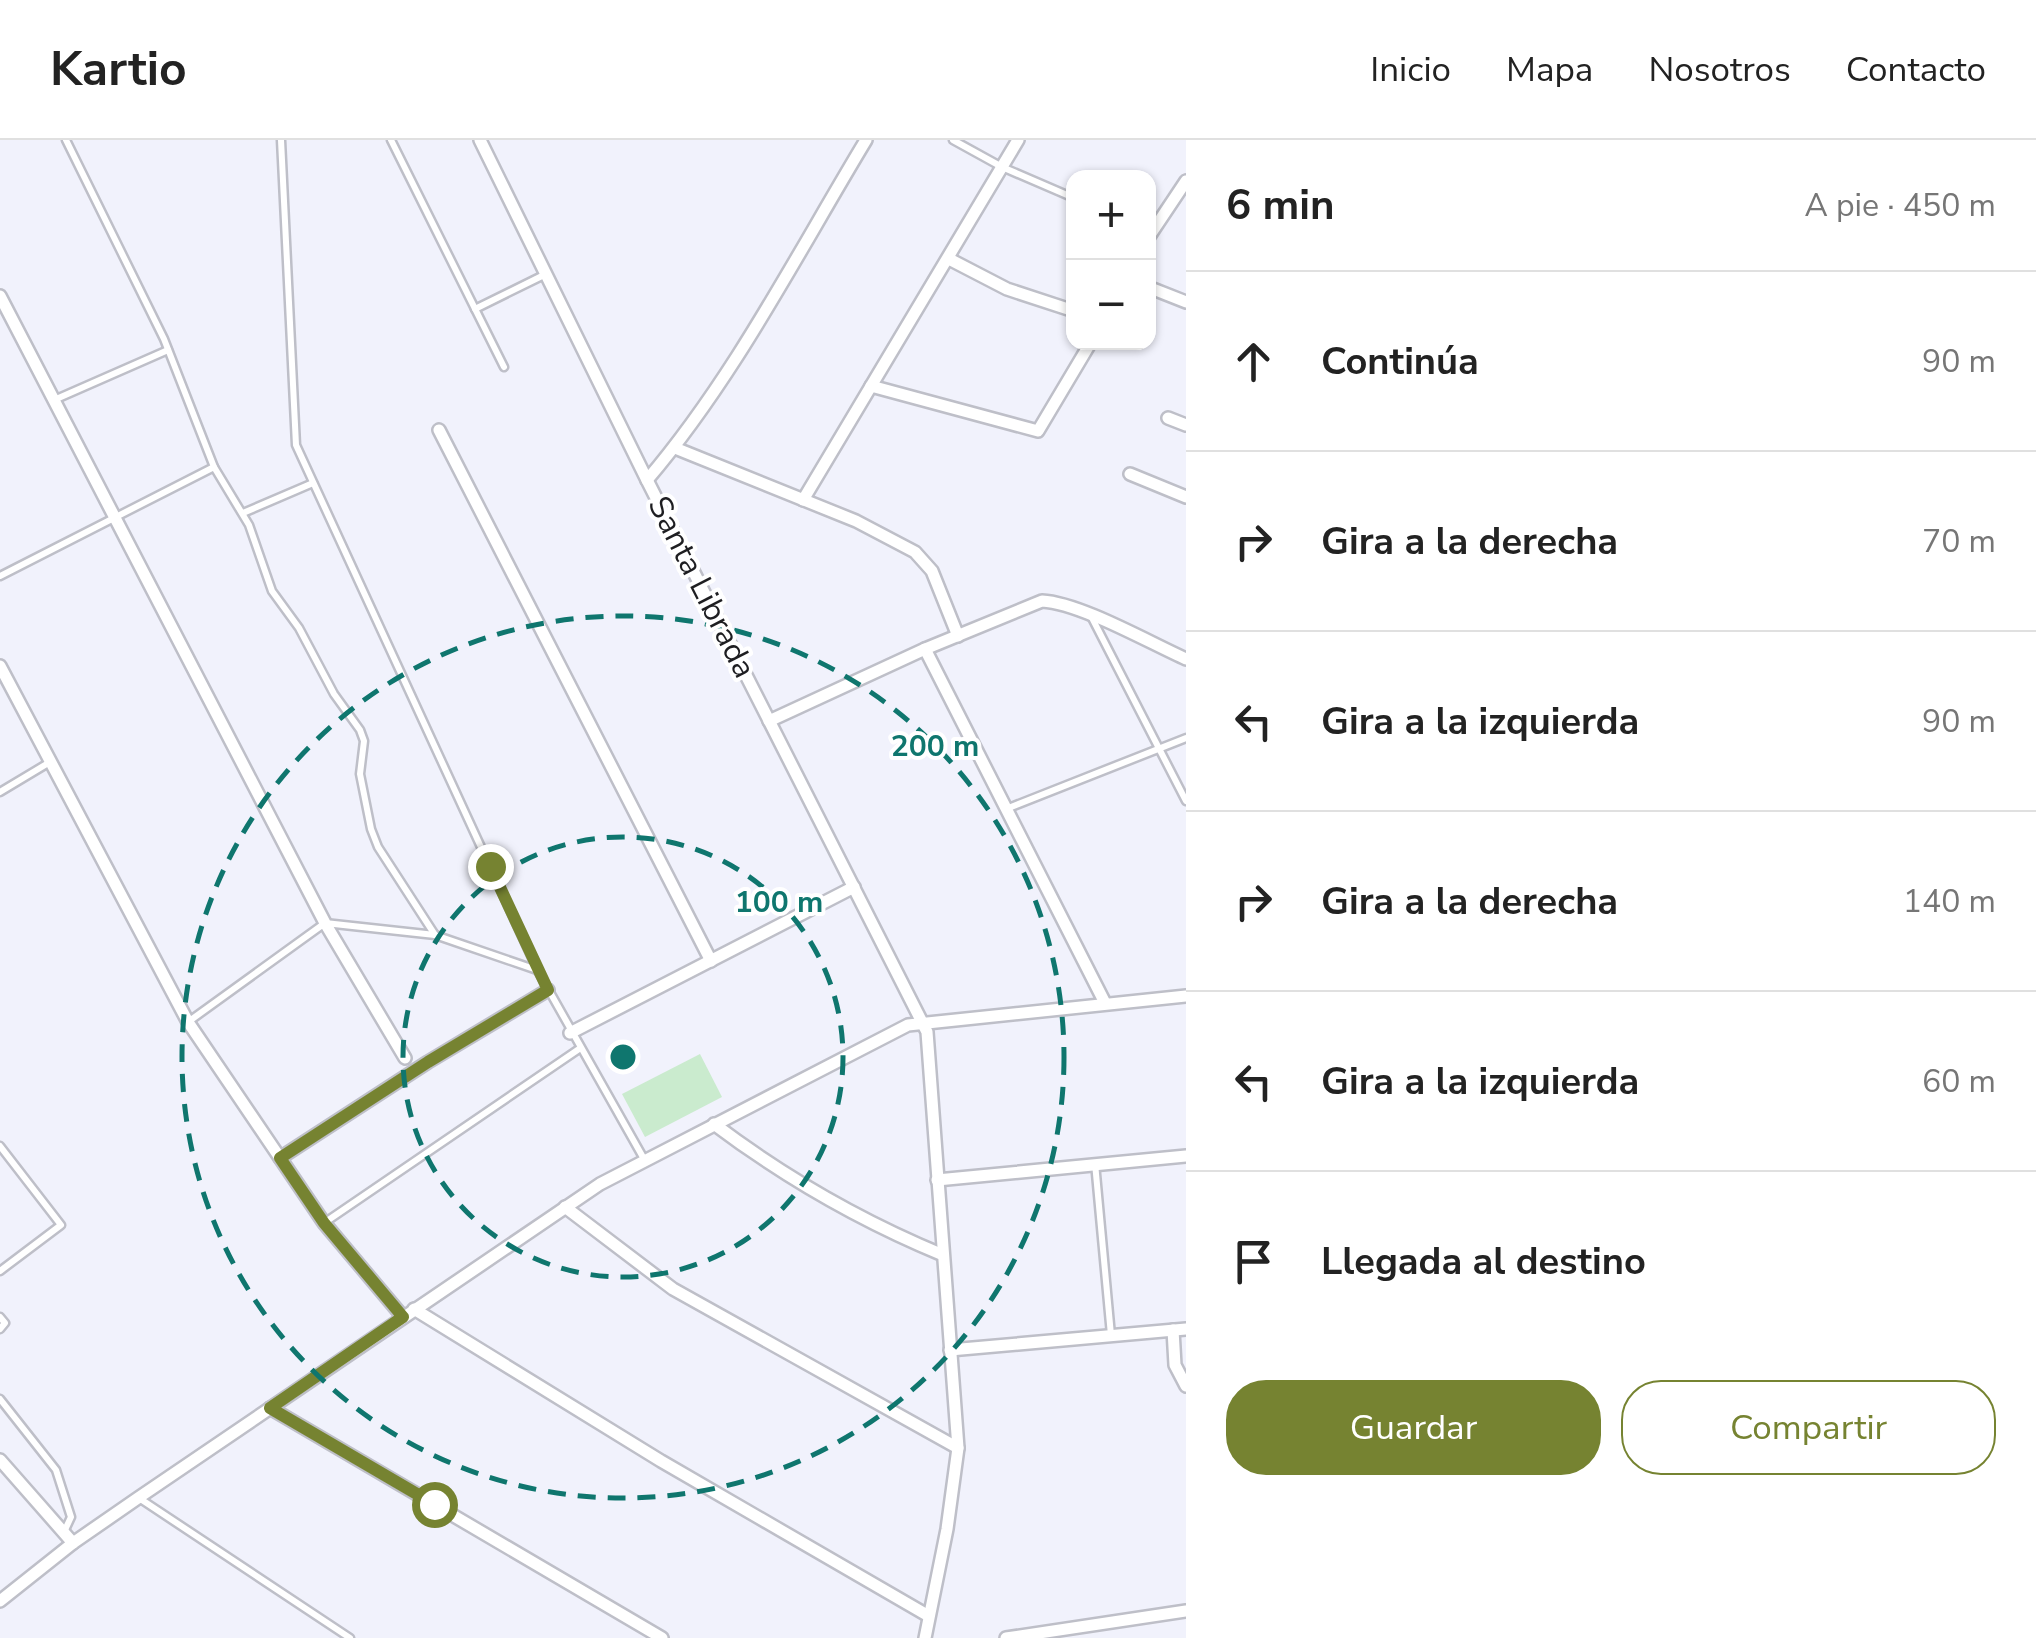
<!DOCTYPE html>
<html lang="es">
<head>
<meta charset="utf-8">
<style>
  body { margin:0; font-family:"Nunito Sans",sans-serif; background:#f6f6f6; color:#222 }
  .controls { position:absolute; right:30px; top:30px; display:grid; overflow:hidden; border-radius:20px; box-shadow:0 2px 8px #0004 }
  .controls button { width:90px; height:90px; display:grid; place-items:center; padding:0; border:0; border-bottom:2px solid #e0e0e0; background:#fff; color:#222; font:50px sans-serif }
  .stop { position:absolute; width:30px; height:30px; margin:-22px; border:8px solid #768331; border-radius:50%; background:#fff }
  .stop.end { background:#768331; border-color:#fff; box-shadow:0 2px 10px #0008 }
  .list { margin:0; padding:0; list-style:none }
  h2 { display:flex; justify-content:space-between; align-items:center; height:130px; margin:0; padding:0 40px; font-size:42px }
  h2 small { font-size:32px; font-weight:400; color:#767676 }
  .list li { display:grid; grid-template-columns:65px 1fr auto; gap:30px; align-items:center; box-sizing:border-box; height:180px; padding:0 40px; border-top:2px solid #e0e0e0 }
  .list b { display:block; font-size:38px; white-space:nowrap }
  .list em { font-size:32px; font-style:normal; color:#767676 }
  .actions { display:flex; gap:20px; padding:30px 40px }
  .actions a { flex:1; padding:22px 0; border:2px solid #768331; border-radius:40px; text-align:center; font-size:35px; color:#768331 }
  .actions .main { background:#768331; color:#fff }
  .icon { flex:none; width:55px; height:55px; fill:none; stroke:currentColor; stroke-width:2; stroke-linecap:round; stroke-linejoin:round }
  .map { position:relative; flex:none; width:1186px; height:1498px; overflow:hidden }
  header { display:flex; align-items:center; gap:60px; box-sizing:border-box; height:140px; padding:0 50px; background:#fff; border-bottom:2px solid #e0e0e0 }
  header strong { font-size:48px }
  nav { display:flex; gap:55px; margin-inline-start:auto; font-size:35px }
  main { display:flex }
  aside { flex:1; background:#fff }
  .map>svg:first-child { display:block }
  .pitch { fill:#caebce }
  .lines { fill:none; stroke-linecap:round; stroke-linejoin:round }
  .lane-casing { stroke:#bebfc8; stroke-width:11 }
  .street-casing { stroke:#bebfc8; stroke-width:16 }
  .lane { stroke:#fff; stroke-width:6 }
  .street { stroke:#fff; stroke-width:11 }
  .route { stroke:#768331; stroke-width:12 }
  .ring { fill:none; stroke:#0f766e; stroke-width:5; stroke-dasharray:18 12 }
  .labels { text-anchor:middle; dominant-baseline:central; stroke-width:8; stroke-linejoin:round; paint-order:stroke }
  .street-label { font-size:32px; fill:#1e1e21; stroke:#fff }
  .centre { fill:#0f766e; stroke:#fff; stroke-width:5 }
  .ring-label { font-size:30px; text-anchor:middle; font-weight:bold; fill:#0f766e; stroke:#fff; stroke-width:8; stroke-linejoin:round; paint-order:stroke }
</style>
</head>
<body>
<header>
<strong>Kartio</strong>
<nav><a>Inicio</a><a>Mapa</a><a>Nosotros</a><a>Contacto</a></nav>
</header>
<main>
<div class="map">
<svg width="1186" height="1498" viewBox="0 0 1186 1498">
  <rect width="100%" height="100%" fill="#f1f2fc"/>
  <!-- pitch -->
  <path class="pitch" d="M700,914L722,957L645,997L622,954Z"/>
  <g class="lines">
    <defs>
      <g id="lane">
        <path d="M66,0L164,199L214,327L249,385L272,451L299,488L334,554L360,590L364,601L360,634L371,689L378,707L435,795"/>
        <path d="M281,0L296,305L538,831L644,1019"/>
        <path d="M391,0L504,227"/>
        <path d="M953,0L1002,27L1074,58"/>
        <path d="M475,169L546,134"/>
        <path d="M54,260L168,210"/>
        <path d="M243,373L313,343"/>
        <path d="M0,436L214,327"/>
        <path d="M1091,476L1186,661"/>
        <path d="M0,652L50,622"/>
        <path d="M1006,669L1186,598"/>
        <path d="M188,882L325,783L435,795L537,830"/>
        <path d="M0,1006L61,1085L0,1131"/>
        <path d="M1095,1023L1111,1195"/>
        <path d="M324,1083L579,909"/>
        <path d="M0,1177L5,1183L0,1189"/>
        <path d="M0,1259L56,1330L71,1377L64,1392"/>
        <path d="M139,1358L350,1498"/>
      </g>
      <g id="street">
        <path d="M480,0L647,340L927,892L958,1308L947,1389L925,1498"/>
        <path d="M1148,98L1186,41"/>
        <path d="M949,119L1007,149L1074,171"/>
        <path d="M1148,147L1186,162"/>
        <path d="M0,156L325,783L405,918"/>
        <path d="M871,246L1038,291L1091,202"/>
        <path d="M1168,278L1186,285"/>
        <path d="M439,290L711,821"/>
        <path d="M675,308L856,381L915,412L932,431L958,496"/>
        <path d="M1130,334L1186,357"/>
        <path d="M647,340C734,238 797,114 866,0"/>
        <path d="M803,360L1018,0"/>
        <path d="M925,509L1105,863"/>
        <path d="M0,526L188,882L324,1083L403,1177"/>
        <path d="M769,581L925,509L1042,461C1080,463 1148,502 1186,519"/>
        <path d="M570,893L854,747"/>
        <path d="M714,984C783,1036 863,1082 943,1115"/>
        <path d="M280,1018L428,922L548,850"/>
        <path d="M937,1040L1186,1016"/>
        <path d="M565,1067L673,1149L958,1308"/>
        <path d="M414,1169L661,1321L927,1475"/>
        <path d="M1173,1190L1175,1225L1186,1246"/>
        <path d="M950,1210L1186,1189"/>
        <path d="M270,1268L662,1498"/>
        <path d="M0,1320L73,1403"/>
        <path d="M0,1461L73,1403L138,1358L600,1044L908,885L1186,856"/>
        <path d="M1006,1498L1186,1471"/>
      </g>
    </defs>
    <!-- lane casing -->
    <use href="#lane" class="lane-casing"/>
    <!-- street casing -->
    <use href="#street" class="street-casing"/>
    <!-- lane -->
    <use href="#lane" class="lane"/>
    <!-- street -->
    <use href="#street" class="street"/>
  </g>
  <g class="lines">
    <!-- route -->
    <path class="route" d="M434,1364L270,1268L403,1177L324,1083L280,1018L428,922L548,850L490,726"/>
  </g>
  <!-- distance rings -->
  <g class="ring">
    <circle cx="623" cy="917" r="220"/>
    <circle cx="623" cy="917" r="441"/>
  </g>
  <g class="labels">
    <!-- street labels -->
    <g class="street-label">
      <text transform="translate(702 447) rotate(63)">Santa Librada</text>
    </g>
  </g>
  <circle cx="623" cy="917" r="15" class="centre"/>
  <g class="ring-label">
    <text x="935" y="616">200 m</text>
    <text x="779" y="772">100 m</text>
  </g>
</svg>
<div class="controls">
<button>+</button>
<button>−</button>
</div>
<div class="stop" style="left:434px;top:1364px"></div>
<div class="stop end" style="left:490px;top:726px"></div>
</div>
<aside>
<h2>6 min<small>A pie · 450 m</small></h2>
<ul class="list">
<li><svg class="icon" aria-label="ahead" viewBox="0 0 24 24"><path d="M12 20V5M6 11l6-6 6 6"/></svg><div><b>Continúa</b></div><em>90 m</em></li>
<li><svg class="icon" aria-label="right" viewBox="0 0 24 24"><path d="M7 20v-9h11M14 6l5 5-5 5"/></svg><div><b>Gira a la derecha</b></div><em>70 m</em></li>
<li><svg class="icon" aria-label="left" viewBox="0 0 24 24"><path d="M17 20v-9H6M10 6l-5 5 5 5"/></svg><div><b>Gira a la izquierda</b></div><em>90 m</em></li>
<li><svg class="icon" aria-label="right" viewBox="0 0 24 24"><path d="M7 20v-9h11M14 6l5 5-5 5"/></svg><div><b>Gira a la derecha</b></div><em>140 m</em></li>
<li><svg class="icon" aria-label="left" viewBox="0 0 24 24"><path d="M17 20v-9H6M10 6l-5 5 5 5"/></svg><div><b>Gira a la izquierda</b></div><em>60 m</em></li>
<li><svg class="icon" aria-label="arrive" viewBox="0 0 24 24"><path d="M6 21V4h12l-3 4 3 4H6"/></svg><div><b>Llegada al destino</b></div></li>
</ul>
<div class="actions"><a class="main">Guardar</a><a>Compartir</a></div>
</aside>
</main>
</body>
</html>
